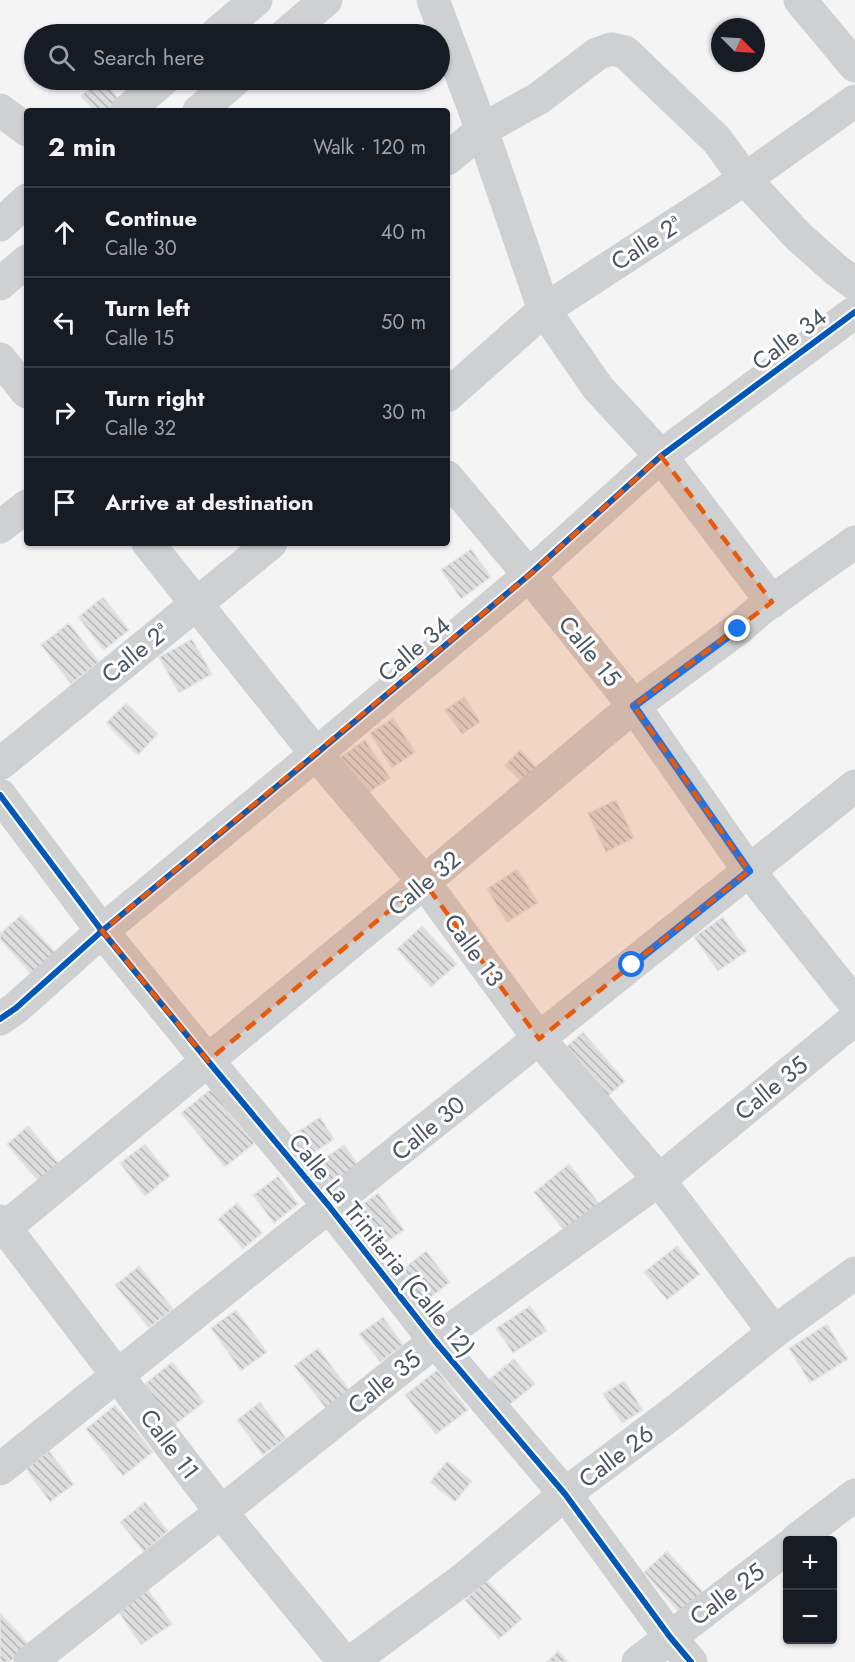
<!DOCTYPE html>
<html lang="en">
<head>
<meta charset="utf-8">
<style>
  body { margin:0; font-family:Jost,sans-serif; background:#242831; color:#f1f3f6 }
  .controls { position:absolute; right:18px; bottom:18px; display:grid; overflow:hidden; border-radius:6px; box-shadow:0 2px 4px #0004 }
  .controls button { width:54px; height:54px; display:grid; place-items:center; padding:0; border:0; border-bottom:2px solid #363941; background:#171b24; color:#f1f3f6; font:30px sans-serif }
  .compass { position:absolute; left:711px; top:18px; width:54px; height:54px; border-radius:50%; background:#171b24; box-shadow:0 2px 4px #0004; rotate:114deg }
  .stop { position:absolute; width:18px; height:18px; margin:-14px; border:4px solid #1a73e8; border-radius:50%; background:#fff }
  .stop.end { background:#1a73e8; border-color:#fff; box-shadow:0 2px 6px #0008 }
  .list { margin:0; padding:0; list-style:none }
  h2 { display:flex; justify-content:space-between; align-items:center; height:78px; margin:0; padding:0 24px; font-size:26px }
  h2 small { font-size:20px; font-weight:400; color:#9ea1a6 }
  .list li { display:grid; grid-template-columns:39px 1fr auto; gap:18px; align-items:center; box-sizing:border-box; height:90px; padding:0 24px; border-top:2px solid #363941 }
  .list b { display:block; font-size:22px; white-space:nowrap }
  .list p { margin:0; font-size:20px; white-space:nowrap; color:#9ea1a6 }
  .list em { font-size:20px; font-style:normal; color:#9ea1a6 }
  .icon { flex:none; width:33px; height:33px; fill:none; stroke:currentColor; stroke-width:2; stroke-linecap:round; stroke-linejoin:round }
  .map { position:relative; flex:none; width:855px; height:1662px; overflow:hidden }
  .search { position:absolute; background:#171b24; box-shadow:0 2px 4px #0004; left:24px; top:24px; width:426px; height:66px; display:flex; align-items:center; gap:15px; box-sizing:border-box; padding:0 21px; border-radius:33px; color:#9ea1a6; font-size:22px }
  .panel { position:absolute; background:#171b24; box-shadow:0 2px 4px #0004; left:24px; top:108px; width:426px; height:438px; border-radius:6px }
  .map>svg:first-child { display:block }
  .building { fill:url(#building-back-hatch); stroke:#e5e6e7; stroke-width:1.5 }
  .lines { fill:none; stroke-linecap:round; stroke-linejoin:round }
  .minor { stroke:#ced0d2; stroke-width:33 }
  .cycleway-casing { stroke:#fff; stroke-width:10 }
  .cycleway { stroke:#0057b8; stroke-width:6 }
  .route { stroke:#1a73e8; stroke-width:8 }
  .marked { fill:#e8590c; fill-opacity:0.2; stroke:#e8590c; stroke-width:4.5; stroke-dasharray:12 8; stroke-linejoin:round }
  .labels { text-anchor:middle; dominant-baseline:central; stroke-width:6; stroke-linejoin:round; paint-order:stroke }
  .street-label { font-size:24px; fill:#4a5661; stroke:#fff }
</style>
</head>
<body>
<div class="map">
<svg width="855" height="1662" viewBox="0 0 855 1662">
  <defs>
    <pattern id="building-back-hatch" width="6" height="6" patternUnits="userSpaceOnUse" patternTransform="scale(1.5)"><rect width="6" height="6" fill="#ddddde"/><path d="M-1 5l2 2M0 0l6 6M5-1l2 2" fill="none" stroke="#b5b6b7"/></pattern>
  </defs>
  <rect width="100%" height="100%" fill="#f4f4f4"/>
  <!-- building -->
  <g class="building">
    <path d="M98,80H102L121,101L110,111H95L81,96Z"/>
    <path d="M471,549L491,577L461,599L441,570Z"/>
    <path d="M103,597L129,630L104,650L78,617Z"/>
    <path d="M69,623L99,662L71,684L41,645Z"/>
    <path d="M192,639L212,674L179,693L159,657Z"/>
    <path d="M464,697L480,722L462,734L445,710Z"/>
    <path d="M126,703L158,734L138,755L106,723Z"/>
    <path d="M393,718L415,752L392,768L370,733Z"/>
    <path d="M365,740L390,778L361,798L336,760Z"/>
    <path d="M520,750L539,771L524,785L505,765Z"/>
    <path d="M616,800L634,838L606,852L588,813Z"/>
    <path d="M517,869L538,903L507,922L487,889Z"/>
    <path d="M21,915L56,953L32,975L0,939V934Z"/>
    <path d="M723,917L747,951L718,971L694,937Z"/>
    <path d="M422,926L457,964L431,987L397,949Z"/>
    <path d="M583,1032L625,1081L599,1104L557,1055Z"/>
    <path d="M211,1089L255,1143L225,1167L181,1113Z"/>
    <path d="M320,1117L334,1139L303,1160L288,1138Z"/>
    <path d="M28,1126L60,1165L39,1182L7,1144Z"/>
    <path d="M145,1144L170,1176L145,1196L120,1163Z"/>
    <path d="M344,1145L358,1165L327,1186L313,1166Z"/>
    <path d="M569,1164L601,1206L566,1233L534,1192Z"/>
    <path d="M278,1176L298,1204L274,1223L253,1195Z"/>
    <path d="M378,1193L404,1230L374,1251L348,1215Z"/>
    <path d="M237,1203L262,1233L243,1249L218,1219Z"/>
    <path d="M677,1246L700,1274L667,1300L644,1272Z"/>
    <path d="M426,1251L450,1282L421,1305L397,1274Z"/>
    <path d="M139,1266L173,1309L149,1328L115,1285Z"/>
    <path d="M530,1306L547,1331L513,1353L496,1328Z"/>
    <path d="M236,1310L267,1352L241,1371L211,1328Z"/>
    <path d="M383,1317L403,1345L380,1362L359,1334Z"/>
    <path d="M827,1324L848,1359L810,1383L789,1348Z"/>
    <path d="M318,1348L351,1392L327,1410L294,1366Z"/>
    <path d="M514,1359L535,1384L508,1406L487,1381Z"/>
    <path d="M172,1362L204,1402L172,1427L141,1387Z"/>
    <path d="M437,1370L468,1410L436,1434L405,1395Z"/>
    <path d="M624,1381L643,1410L622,1423L603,1394Z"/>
    <path d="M260,1402L286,1438L263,1455L237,1420Z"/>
    <path d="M115,1405L153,1452L123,1476L86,1429Z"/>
    <path d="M49,1451L74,1484L50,1502L26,1469Z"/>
    <path d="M447,1461L472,1481L455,1502L430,1482Z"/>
    <path d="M145,1502L168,1531L144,1552L120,1522Z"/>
    <path d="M667,1551L703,1592L680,1613L644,1572Z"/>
    <path d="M487,1580L522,1619L499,1639L465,1600Z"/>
    <path d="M148,1590L172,1624L141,1645L118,1611Z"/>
    <path d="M1,1614L29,1645L10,1662H0V1615Z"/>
    <path d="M558,1651L568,1662H547Z"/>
  </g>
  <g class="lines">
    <!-- minor -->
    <g class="minor">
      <path d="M433,0L482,130L544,310L598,388L661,456L772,602"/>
      <path d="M800,0L855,66"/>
      <path d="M216,34L256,0"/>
      <path d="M286,34L326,0"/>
      <path d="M0,110L27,130"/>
      <path d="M127,111L163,80"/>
      <path d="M199,111L235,80"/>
      <path d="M447,159L482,130L539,98L597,54L611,49L625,52L717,140L745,179L798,236L835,269L855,284"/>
      <path d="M0,225L27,200"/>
      <path d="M0,284L27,261"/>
      <path d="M0,359L27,392"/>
      <path d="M447,396L544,310L745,179L855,101"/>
      <path d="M447,477L529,575L634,706L749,871L855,1004"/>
      <path d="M0,527L27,506"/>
      <path d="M148,543L316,754L424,882L539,1039L659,1180L774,1332"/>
      <path d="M0,764L271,543"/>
      <path d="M0,795L102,931L208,1061L329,1206L435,1341L565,1494L670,1637L691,1662"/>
      <path d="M0,1019L16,1008L102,931L316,754L529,575L661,456L855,312"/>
      <path d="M0,1221L221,1512L344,1662"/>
      <path d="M0,1232L424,882L634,706L738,629L761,609L855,542"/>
      <path d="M0,1469L855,786"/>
      <path d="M796,1540L855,1495"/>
      <path d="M30,1662L221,1512L435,1341L659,1180L855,1019"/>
      <path d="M351,1662L466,1577L565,1494L678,1409L774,1332L855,1273"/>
      <path d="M638,1662L788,1547"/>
    </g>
    <defs>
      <g id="cycleway">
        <path d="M0,795L102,931L208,1061L329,1206L435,1341L565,1494L670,1637L691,1662"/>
        <path d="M0,1019L16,1008L102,931L316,754L529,575L661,456L855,312"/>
      </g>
    </defs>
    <!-- cycleway casing -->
    <use href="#cycleway" class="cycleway-casing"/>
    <!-- cycleway -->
    <use href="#cycleway" class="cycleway"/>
  </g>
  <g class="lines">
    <!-- route -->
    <path class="route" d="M632,965L749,871L634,706L738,629"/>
  </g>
  <!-- marked area -->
  <path class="marked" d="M661,456L772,602L634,706L749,871L539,1039L424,882L208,1061L102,931L529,575Z"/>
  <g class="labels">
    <!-- street labels -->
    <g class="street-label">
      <text transform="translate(646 243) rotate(-33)">Calle 2ª</text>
      <text transform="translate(789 339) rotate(-37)">Calle 34</text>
      <text transform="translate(414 649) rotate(-40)">Calle 34</text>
      <text transform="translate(590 651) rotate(51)">Calle 15</text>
      <text transform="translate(135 653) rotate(-39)">Calle 2ª</text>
      <text transform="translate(424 883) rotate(-40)">Calle 32</text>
      <text transform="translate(474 950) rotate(54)">Calle 13</text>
      <text transform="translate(771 1088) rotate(-39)">Calle 35</text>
      <text transform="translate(428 1128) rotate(-39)">Calle 30</text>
      <text transform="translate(382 1245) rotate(51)">Calle La Trinitaria (Calle 12)</text>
      <text transform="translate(384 1382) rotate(-39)">Calle 35</text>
      <text transform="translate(170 1444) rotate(53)">Calle 11</text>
      <text transform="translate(616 1456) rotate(-37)">Calle 26</text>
      <text transform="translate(727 1594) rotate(-37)">Calle 25</text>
    </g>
  </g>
</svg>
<div class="controls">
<button>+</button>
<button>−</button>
</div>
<svg class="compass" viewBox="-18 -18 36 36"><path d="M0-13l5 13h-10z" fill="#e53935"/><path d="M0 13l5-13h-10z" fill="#9ea1a6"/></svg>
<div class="stop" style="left:632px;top:965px"></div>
<div class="stop end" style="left:738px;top:629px"></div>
<div class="search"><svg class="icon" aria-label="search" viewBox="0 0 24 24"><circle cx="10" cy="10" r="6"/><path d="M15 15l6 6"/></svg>Search here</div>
<section class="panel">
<h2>2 min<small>Walk · 120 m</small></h2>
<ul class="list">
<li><svg class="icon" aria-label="ahead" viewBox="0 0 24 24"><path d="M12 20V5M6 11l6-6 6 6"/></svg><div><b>Continue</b><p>Calle 30</p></div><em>40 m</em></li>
<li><svg class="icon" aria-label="left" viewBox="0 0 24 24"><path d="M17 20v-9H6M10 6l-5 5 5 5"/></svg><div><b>Turn left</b><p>Calle 15</p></div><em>50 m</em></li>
<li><svg class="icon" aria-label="right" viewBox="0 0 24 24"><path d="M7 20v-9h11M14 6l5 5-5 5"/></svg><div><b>Turn right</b><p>Calle 32</p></div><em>30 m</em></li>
<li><svg class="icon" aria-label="arrive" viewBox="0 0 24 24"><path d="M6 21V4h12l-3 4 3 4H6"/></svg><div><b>Arrive at destination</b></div></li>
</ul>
</section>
</div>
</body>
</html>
